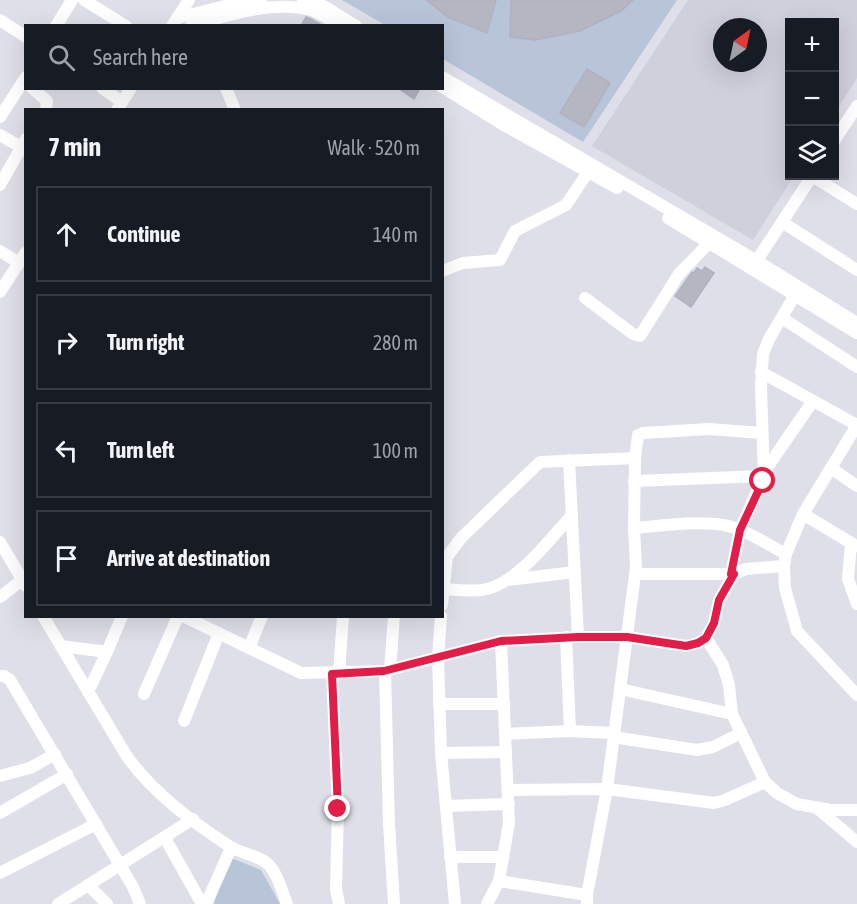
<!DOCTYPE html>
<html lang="en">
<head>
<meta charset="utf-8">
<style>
  body { margin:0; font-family:"Asap Condensed",sans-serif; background:#20242c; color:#f1f3f6 }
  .controls { position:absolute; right:18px; top:18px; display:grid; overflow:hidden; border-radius:0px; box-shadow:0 6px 24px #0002 }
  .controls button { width:54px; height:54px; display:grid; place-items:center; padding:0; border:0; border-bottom:2px solid #363941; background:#171b24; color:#f1f3f6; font:30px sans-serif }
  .compass { position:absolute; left:713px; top:18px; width:54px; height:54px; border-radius:50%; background:#171b24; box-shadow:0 6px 24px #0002; rotate:33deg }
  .stop { position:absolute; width:18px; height:18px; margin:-14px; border:4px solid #e11d48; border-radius:50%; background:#fff }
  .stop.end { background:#e11d48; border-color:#fff; box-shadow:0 2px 6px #0008 }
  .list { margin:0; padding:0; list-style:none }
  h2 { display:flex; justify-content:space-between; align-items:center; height:78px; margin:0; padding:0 24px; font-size:26px }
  h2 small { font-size:20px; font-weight:400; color:#9ea1a6 }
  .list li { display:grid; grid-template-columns:39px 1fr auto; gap:18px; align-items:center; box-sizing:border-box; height:96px; margin:0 12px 12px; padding:0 12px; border:2px solid #363941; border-radius:0px }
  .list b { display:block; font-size:22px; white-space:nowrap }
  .list em { font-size:20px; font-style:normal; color:#9ea1a6 }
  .icon { flex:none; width:33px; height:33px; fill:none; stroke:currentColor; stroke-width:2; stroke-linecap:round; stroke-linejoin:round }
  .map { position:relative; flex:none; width:857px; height:904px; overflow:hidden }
  .search { position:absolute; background:#171b24; box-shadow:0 6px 24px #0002; left:24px; top:24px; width:420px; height:66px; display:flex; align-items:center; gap:15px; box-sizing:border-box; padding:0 21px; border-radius:0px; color:#9ea1a6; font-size:22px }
  .panel { position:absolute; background:#171b24; box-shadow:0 6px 24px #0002; left:24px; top:108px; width:420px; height:510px; border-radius:0px }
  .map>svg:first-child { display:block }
  .built { fill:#cfd0dc; fill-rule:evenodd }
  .green { fill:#b8c4d8 }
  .building { fill:#b4b6c2; stroke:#b1b2c1; stroke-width:1.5 }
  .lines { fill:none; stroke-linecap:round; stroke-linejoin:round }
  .minor { stroke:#fff; stroke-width:12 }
  .route { stroke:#e11d48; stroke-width:8 }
</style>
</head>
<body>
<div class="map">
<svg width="857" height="904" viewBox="0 0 857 904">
  <rect width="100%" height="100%" fill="#dedfe8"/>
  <!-- built -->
  <path class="built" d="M688,0H857V78L835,113L834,22H790V176H794L753,240L592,146ZM722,27H758V63H722Z"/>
  <!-- green -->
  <g class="green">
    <path d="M342,0H677L583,142L443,59L442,26L385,25Z"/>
    <path d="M231,858L261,870L280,904H214L224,869Z"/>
  </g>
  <!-- building -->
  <g class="building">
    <path d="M426,0H496L487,33L448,17Z"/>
    <path d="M511,0H633L621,11L580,31L535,40L510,37Z"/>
    <path d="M306,17L311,19L323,26H301Z"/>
    <path d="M587,69L610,83L584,127L560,113Z"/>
    <path d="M398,88H420L414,99Z"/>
    <path d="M705,267L714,273L691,307L675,296L692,272L694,273L697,268L702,271Z"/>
  </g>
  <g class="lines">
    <!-- minor -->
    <g class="minor">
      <path d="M84,0L126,26"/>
      <path d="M303,0L322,5L356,26"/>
      <path d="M177,18L237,3L261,0"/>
      <path d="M0,20L26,37"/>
      <path d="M56,26L72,0"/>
      <path d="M172,26L189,0"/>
      <path d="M191,26C228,15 271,0 311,10C321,14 331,20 340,26"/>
      <path d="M442,77L757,261L857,323"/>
      <path d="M442,87L502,124L617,188"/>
      <path d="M32,88L47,101L46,110"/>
      <path d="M102,88L122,102"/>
      <path d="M226,88L235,110"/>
      <path d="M117,110L131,88"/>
      <path d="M0,117L26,77"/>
      <path d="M0,135L26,150"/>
      <path d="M834,141L857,106"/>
      <path d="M812,176L857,204"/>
      <path d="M0,185L26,139"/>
      <path d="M668,218L857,333"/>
      <path d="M782,222L857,270"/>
      <path d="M0,251L19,263"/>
      <path d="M752,268L812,176"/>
      <path d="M442,271L463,263L500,260L515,231L566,205L588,172"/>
      <path d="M0,292L26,252"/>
      <path d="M585,298L633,334L640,336L679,274L709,243"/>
      <path d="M782,318L857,367"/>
      <path d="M761,372L857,425"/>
      <path d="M857,425L803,514L786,554L784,566L785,588L797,631L857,695"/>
      <path d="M635,458L638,435L643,433L709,429L762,433"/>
      <path d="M569,460L578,637"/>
      <path d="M831,468L857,486"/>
      <path d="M764,472L813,401"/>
      <path d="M634,481L764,476"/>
      <path d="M803,514L856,546"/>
      <path d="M634,528C661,526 706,519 732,527C750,532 768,545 786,554"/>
      <path d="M0,542L26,586"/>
      <path d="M851,543L848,579L857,604"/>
      <path d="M635,574H734"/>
      <path d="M731,574L740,530L764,476L761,387L763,354L769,339L795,295"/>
      <path d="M508,580L575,572"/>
      <path d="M444,589C458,590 473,592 487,589C519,581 550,539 572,515"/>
      <path d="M0,597L22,580H26"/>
      <path d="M442,605L447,557L461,538L540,462L635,458L634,528L636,567L607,789L587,895V904"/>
      <path d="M43,616L126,755C152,792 191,821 229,846C241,854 260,855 270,866C279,877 282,891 287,904"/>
      <path d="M183,616L301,673L385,671L501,641L578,637H627L686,646L698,643L706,638L714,623L719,600L734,574L746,569L784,566"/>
      <path d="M441,616L438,658L441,753L455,904"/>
      <path d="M566,637L570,731"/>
      <path d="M706,638L723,665L729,685L732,714L765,782L777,793L797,804L831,810H857"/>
      <path d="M61,646L107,652"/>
      <path d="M249,648L262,616"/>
      <path d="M390,670L394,616"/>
      <path d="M385,671L389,824L394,904"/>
      <path d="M339,673L343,616"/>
      <path d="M332,674L338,809L336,889L339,904"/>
      <path d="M0,676H4L10,680L133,887L140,904"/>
      <path d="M620,689L732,714"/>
      <path d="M88,692L107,652L122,616"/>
      <path d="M144,694L178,616"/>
      <path d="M439,704H504"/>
      <path d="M184,721L219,633"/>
      <path d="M505,734L570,731L613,733"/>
      <path d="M613,737L697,750L713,747L741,733"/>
      <path d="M441,753L506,752"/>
      <path d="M0,776L30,768L55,754"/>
      <path d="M508,790L607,789L714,803L725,800L765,782"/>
      <path d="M446,806L509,804"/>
      <path d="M817,808L857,842"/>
      <path d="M0,813L67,774"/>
      <path d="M165,838L202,904"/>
      <path d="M450,857H503"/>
      <path d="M0,873L96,824"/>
      <path d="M499,881L587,895"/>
      <path d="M88,885L107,904"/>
      <path d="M58,904L193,819"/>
      <path d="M206,904L231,848"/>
      <path d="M487,904L499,881L509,823L501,641"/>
    </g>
  </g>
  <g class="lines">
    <!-- route -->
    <path class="route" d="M338,809L332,674L384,671L501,641L578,637H627L686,646L698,643L706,638L714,623L719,600L734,574H731L740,530L763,481"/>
  </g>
</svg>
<div class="controls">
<button>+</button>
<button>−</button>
<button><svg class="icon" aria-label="layers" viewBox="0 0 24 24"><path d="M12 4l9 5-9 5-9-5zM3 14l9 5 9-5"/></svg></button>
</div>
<svg class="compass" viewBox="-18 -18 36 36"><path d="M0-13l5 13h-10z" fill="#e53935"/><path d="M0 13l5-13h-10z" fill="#9ea1a6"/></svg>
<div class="stop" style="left:763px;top:481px"></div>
<div class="stop end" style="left:338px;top:809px"></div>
<div class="search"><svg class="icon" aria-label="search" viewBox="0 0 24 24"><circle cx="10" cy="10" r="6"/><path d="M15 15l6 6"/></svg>Search here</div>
<section class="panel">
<h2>7 min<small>Walk · 520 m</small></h2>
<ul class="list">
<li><svg class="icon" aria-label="ahead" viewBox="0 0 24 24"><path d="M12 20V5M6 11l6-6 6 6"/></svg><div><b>Continue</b></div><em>140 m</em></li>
<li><svg class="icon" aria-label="right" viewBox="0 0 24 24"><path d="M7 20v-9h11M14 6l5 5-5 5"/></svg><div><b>Turn right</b></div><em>280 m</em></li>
<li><svg class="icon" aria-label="left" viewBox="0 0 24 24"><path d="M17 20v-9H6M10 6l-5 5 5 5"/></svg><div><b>Turn left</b></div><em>100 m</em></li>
<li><svg class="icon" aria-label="arrive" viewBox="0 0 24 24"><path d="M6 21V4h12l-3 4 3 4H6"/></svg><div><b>Arrive at destination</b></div></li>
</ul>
</section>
</div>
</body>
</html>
